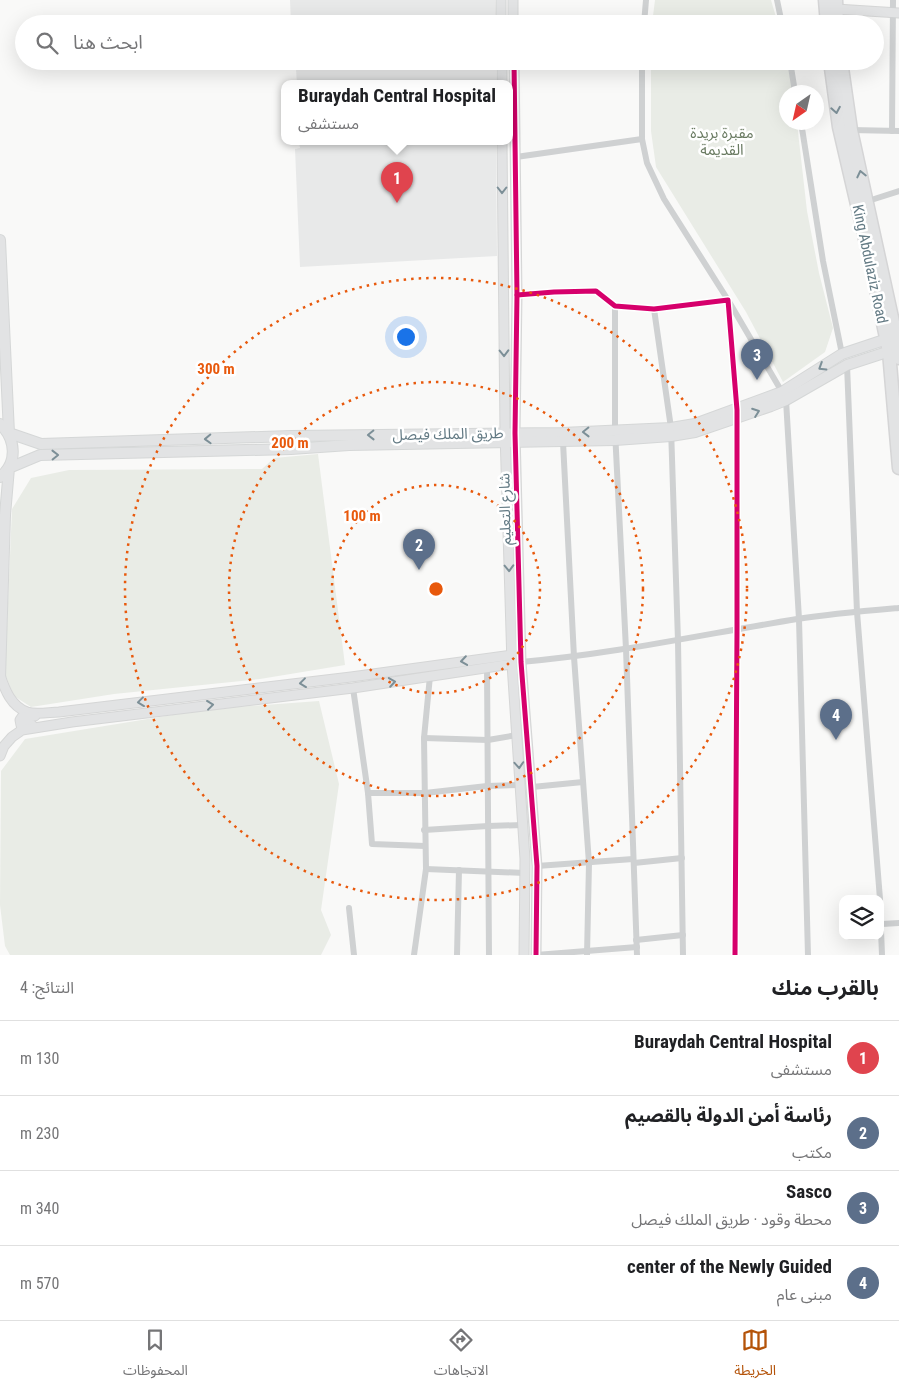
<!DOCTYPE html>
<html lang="ar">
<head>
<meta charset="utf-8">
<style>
  body { margin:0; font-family:"Roboto Condensed","Noto Sans Arabic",sans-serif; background:#f2f2f2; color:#202124; direction:rtl }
  .controls { position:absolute; right:15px; bottom:15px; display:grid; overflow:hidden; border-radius:10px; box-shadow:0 5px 20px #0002 }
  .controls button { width:45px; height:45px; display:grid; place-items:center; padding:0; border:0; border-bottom:1px solid #e0e0e0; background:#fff; color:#202124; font:25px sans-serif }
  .compass { position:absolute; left:779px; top:85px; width:45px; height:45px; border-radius:50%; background:#fff; box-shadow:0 5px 20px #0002; rotate:214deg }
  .you { position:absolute; left:405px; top:336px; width:18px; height:18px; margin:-12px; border:4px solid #fff; border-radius:50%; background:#1a73e8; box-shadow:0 0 0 8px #1a73e833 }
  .badge { display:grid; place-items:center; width:32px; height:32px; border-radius:50%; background:#b45309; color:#fff; font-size:16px; font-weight:700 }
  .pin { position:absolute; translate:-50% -41px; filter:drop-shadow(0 1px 2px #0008) }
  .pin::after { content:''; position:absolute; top:26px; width:18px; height:15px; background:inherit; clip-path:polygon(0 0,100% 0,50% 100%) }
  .popup { position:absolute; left:281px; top:80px; width:232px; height:65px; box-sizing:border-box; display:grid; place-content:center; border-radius:10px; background:#fff; filter:drop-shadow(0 1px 4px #0005); font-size:16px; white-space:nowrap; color:#757577 }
  .popup b { font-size:19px; color:#202124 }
  .popup::after { content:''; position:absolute; left:50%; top:100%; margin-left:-10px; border:10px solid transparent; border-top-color:#fff }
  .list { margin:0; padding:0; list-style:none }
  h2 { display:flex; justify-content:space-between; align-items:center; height:65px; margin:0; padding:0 20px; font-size:21px }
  h2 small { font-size:16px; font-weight:400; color:#757577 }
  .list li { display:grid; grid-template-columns:32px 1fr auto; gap:15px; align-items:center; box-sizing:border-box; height:75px; padding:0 20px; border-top:1px solid #e0e0e0 }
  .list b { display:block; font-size:19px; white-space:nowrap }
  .list p { margin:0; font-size:16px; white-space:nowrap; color:#757577 }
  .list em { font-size:16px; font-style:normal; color:#757577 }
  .icon { flex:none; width:28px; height:28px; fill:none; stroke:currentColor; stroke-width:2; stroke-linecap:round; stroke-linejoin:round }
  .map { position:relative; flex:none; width:899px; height:955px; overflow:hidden; direction:ltr }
  .search { position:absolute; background:#fff; box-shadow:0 5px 20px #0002; left:15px; right:15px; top:15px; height:55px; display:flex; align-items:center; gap:12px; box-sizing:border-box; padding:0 18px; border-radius:28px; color:#757577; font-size:19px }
  .sheet { height:365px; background:#fff }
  nav { display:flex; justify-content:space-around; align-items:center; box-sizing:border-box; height:70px; border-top:1px solid #e0e0e0; background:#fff; font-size:14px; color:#757577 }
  nav a { display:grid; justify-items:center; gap:2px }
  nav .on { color:#b45309 }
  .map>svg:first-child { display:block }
  .built { fill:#e8e9e9 }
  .green { fill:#e9ece6 }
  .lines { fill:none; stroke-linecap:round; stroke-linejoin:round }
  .secondary-casing { stroke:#d5d6d6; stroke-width:11 }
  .primary-casing { stroke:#d5d7d7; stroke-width:12 }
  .highway-casing { stroke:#d5d5d6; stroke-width:15 }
  .street { stroke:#cfd1d2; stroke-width:6 }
  .secondary { stroke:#e2e3e4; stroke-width:9 }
  .primary { stroke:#e2e3e4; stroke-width:10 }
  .highway { stroke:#e2e3e4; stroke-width:12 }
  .cycleway-casing { stroke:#fff; stroke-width:8 }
  .cycleway { stroke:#d6006c; stroke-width:5 }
  .oneway { stroke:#7c8f97 }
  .ring { fill:none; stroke:#e8590c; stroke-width:2.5; stroke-dasharray:2.5 5 }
  .labels { text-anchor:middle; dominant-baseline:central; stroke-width:5; stroke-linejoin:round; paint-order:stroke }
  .park-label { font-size:15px; fill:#6a7b62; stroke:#fff }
  .street-label { font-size:15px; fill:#637a84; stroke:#fff }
  .centre { fill:#e8590c; stroke:#fff; stroke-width:2.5 }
  .ring-label { font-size:15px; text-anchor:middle; font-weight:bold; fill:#e8590c; stroke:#fff; stroke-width:5; stroke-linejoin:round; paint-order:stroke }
</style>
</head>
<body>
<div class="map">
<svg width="899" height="955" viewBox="0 0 899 955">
  <rect width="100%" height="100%" fill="#f9f9f8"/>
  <!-- built -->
  <g class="built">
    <path d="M290,0H495L496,24H291Z"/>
    <path d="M292,61H496V84H297L296,69L293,68Z"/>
    <path d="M299,142H496L497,256L300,267L295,149L300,148Z"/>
  </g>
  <!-- green -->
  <g class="green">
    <path d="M655,0H771L778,24H652Z"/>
    <path d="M651,61H787L793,92H786V122L797,123L807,211L819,273L833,328L825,352L783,382L746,312L656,167L651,131Z"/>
    <path d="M318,454L345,665L260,679L114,694L31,707L14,696L5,674L12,509L31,478L69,470L262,469L274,458Z"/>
    <path d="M319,701L339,784L321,910L331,935L321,955H10L5,946L0,905L1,771L25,739L209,709Z"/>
  </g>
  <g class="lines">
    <defs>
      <g id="secondary">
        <path d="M501,0V24"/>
        <path d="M513,0V24"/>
        <path d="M836,9L899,13"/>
        <path d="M502,61V84"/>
        <path d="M514,61L517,295L515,433L521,662L537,866L536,955"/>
        <path d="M502,142L505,433L512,664L525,859L524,955"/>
        <path d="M0,675C5,690 11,706 27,712C36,715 50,712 59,712L351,677L512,655"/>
        <path d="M32,725H21L20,720L22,717L35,716"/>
        <path d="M0,756L4,746L12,737L22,730L72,722L353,688L512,664"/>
      </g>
      <g id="primary">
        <path d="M0,240L9,433L41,444L291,436L562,433L671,428L695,424L782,392L842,354L893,337"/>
        <path d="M0,424C16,439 18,463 0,477"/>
        <path d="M0,678L5,515L9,468L40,455L291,449L349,445L615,440L671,436L695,432L771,406L786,400L847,365L896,349"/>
      </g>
      <g id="highway">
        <path d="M825,0L827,24"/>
        <path d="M836,0L837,24"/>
        <path d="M830,61L839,127L869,256L889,352L899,468"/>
        <path d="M841,61L851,130L896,336L899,358"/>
      </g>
    </defs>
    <!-- secondary casing -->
    <use href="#secondary" class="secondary-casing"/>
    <!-- primary casing -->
    <use href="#primary" class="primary-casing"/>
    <!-- highway casing -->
    <use href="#highway" class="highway-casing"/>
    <!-- street -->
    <g class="street">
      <path d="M777,0L782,24"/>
      <path d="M644,24L646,0"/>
      <path d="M642,61V139L647,163L664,199L728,300L782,392"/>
      <path d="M790,61L795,92"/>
      <path d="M801,122L823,261L842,354"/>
      <path d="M851,130L899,131"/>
      <path d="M892,131L893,0"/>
      <path d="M516,157L642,139"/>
      <path d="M868,201L899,191"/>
      <path d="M517,295L554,292L596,291L615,306L654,309L728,300L737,410V630L735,955"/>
      <path d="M615,306V431L626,649L637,955"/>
      <path d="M654,309L671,428L678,641L683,955"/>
      <path d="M847,365L857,612L880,899"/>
      <path d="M786,400L799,619L808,955"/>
      <path d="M563,442L574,657L589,863L587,955"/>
      <path d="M521,662C614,654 705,634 797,619C830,614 865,611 899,608"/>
      <path d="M487,667L489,955"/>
      <path d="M353,688L368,793L372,844L425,846"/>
      <path d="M424,738L488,740L517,735"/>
      <path d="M532,787L583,782"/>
      <path d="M368,793H425L487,786L520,785"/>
      <path d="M424,830L488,826L523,825"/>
      <path d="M634,863L682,858"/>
      <path d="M537,866L633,859"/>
      <path d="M426,869L525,873"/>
      <path d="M880,905L882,955"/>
      <path d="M349,908L354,955"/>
      <path d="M882,924L899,923"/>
      <path d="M636,940L683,935"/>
      <path d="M414,955L426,869L424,738L430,676"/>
      <path d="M457,955L459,870"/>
      <path d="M536,955L637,947"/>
    </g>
    <!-- secondary -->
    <use href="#secondary" class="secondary"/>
    <!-- primary -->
    <use href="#primary" class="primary"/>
    <!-- highway -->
    <use href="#highway" class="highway"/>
    <defs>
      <g id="cycleway">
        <path d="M514,61L517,295L515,433L521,662L537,866L536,955"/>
        <path d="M517,295L554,292L596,291L615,306L654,309L728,300L737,410V630L735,955"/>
      </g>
    </defs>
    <!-- cycleway casing -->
    <use href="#cycleway" class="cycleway-casing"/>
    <!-- cycleway -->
    <use href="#cycleway" class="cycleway"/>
  </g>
  <!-- one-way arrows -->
  <defs><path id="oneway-chevron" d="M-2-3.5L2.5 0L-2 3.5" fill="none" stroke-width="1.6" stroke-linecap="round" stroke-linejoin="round" transform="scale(1.25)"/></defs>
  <g class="oneway">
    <use href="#oneway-chevron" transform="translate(836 110) rotate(80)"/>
    <use href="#oneway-chevron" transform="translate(861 174) rotate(-103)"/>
    <use href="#oneway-chevron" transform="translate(502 190) rotate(90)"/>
    <use href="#oneway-chevron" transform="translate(504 353) rotate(89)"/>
    <use href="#oneway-chevron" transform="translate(822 367) rotate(148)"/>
    <use href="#oneway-chevron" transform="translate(756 412) rotate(-20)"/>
    <use href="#oneway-chevron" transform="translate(586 432) rotate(179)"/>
    <use href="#oneway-chevron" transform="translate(371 435) rotate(179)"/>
    <use href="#oneway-chevron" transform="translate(208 439) rotate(178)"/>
    <use href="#oneway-chevron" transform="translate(55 455) rotate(-1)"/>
    <use href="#oneway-chevron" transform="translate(509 568) rotate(88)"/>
    <use href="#oneway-chevron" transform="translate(464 661) rotate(172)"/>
    <use href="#oneway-chevron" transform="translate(392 682) rotate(-9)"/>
    <use href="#oneway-chevron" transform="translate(303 683) rotate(173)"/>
    <use href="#oneway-chevron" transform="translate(141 702) rotate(173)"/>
    <use href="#oneway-chevron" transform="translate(210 705) rotate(-7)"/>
    <use href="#oneway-chevron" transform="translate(519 765) rotate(86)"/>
  </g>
  <!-- distance rings -->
  <g class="ring">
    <circle cx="436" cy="589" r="104"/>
    <circle cx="436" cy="589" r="207"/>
    <circle cx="436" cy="589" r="311"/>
  </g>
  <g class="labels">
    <!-- park labels -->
    <g class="park-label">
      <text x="722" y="133">مقبرة بريدة<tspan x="722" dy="17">القديمة</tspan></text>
    </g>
    <!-- street labels -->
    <g class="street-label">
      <text transform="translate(870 264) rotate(78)">King Abdulaziz Road</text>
      <text transform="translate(448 434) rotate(-1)">طريق الملك فيصل</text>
      <text transform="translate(505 509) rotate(-91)">شارع التعليم</text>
    </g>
  </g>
  <circle cx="436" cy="589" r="8" class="centre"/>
  <g class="ring-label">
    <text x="216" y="374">300 m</text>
    <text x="290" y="448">200 m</text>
    <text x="362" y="521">100 m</text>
  </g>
</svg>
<div class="controls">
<button><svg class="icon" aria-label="layers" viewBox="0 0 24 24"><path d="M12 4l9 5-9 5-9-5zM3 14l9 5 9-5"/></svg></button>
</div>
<svg class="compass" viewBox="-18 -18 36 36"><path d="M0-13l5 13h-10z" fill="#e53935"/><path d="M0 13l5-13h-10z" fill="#757577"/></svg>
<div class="you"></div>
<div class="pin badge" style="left:397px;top:203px;background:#e0444e">1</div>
<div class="popup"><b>Buraydah Central Hospital</b>مستشفى</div>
<div class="pin badge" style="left:419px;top:570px;background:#5c6f8a">2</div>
<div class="pin badge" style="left:757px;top:380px;background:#5c6f8a">3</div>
<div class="pin badge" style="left:836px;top:740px;background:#5c6f8a">4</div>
<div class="search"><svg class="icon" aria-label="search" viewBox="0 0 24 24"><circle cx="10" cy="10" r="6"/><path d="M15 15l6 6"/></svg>ابحث هنا</div>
</div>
<section class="sheet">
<h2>بالقرب منك<small>النتائج: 4</small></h2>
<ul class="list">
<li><span class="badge" style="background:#e0444e">1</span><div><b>Buraydah Central Hospital</b><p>مستشفى</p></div><em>130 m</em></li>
<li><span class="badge" style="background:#5c6f8a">2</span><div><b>رئاسة أمن الدولة بالقصيم</b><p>مكتب</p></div><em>230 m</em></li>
<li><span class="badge" style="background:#5c6f8a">3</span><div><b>Sasco</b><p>محطة وقود · طريق الملك فيصل</p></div><em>340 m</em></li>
<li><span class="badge" style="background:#5c6f8a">4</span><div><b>center of the Newly Guided</b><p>مبنى عام</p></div><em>570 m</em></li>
</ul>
</section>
<nav>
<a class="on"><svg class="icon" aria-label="map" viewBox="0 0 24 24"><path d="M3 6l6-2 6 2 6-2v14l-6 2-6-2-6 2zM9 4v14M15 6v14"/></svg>الخريطة</a>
<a><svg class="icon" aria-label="directions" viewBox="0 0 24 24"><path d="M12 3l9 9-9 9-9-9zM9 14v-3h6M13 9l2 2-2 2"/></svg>الاتجاهات</a>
<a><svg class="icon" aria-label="saved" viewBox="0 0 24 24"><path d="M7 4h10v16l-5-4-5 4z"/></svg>المحفوظات</a>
</nav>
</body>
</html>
